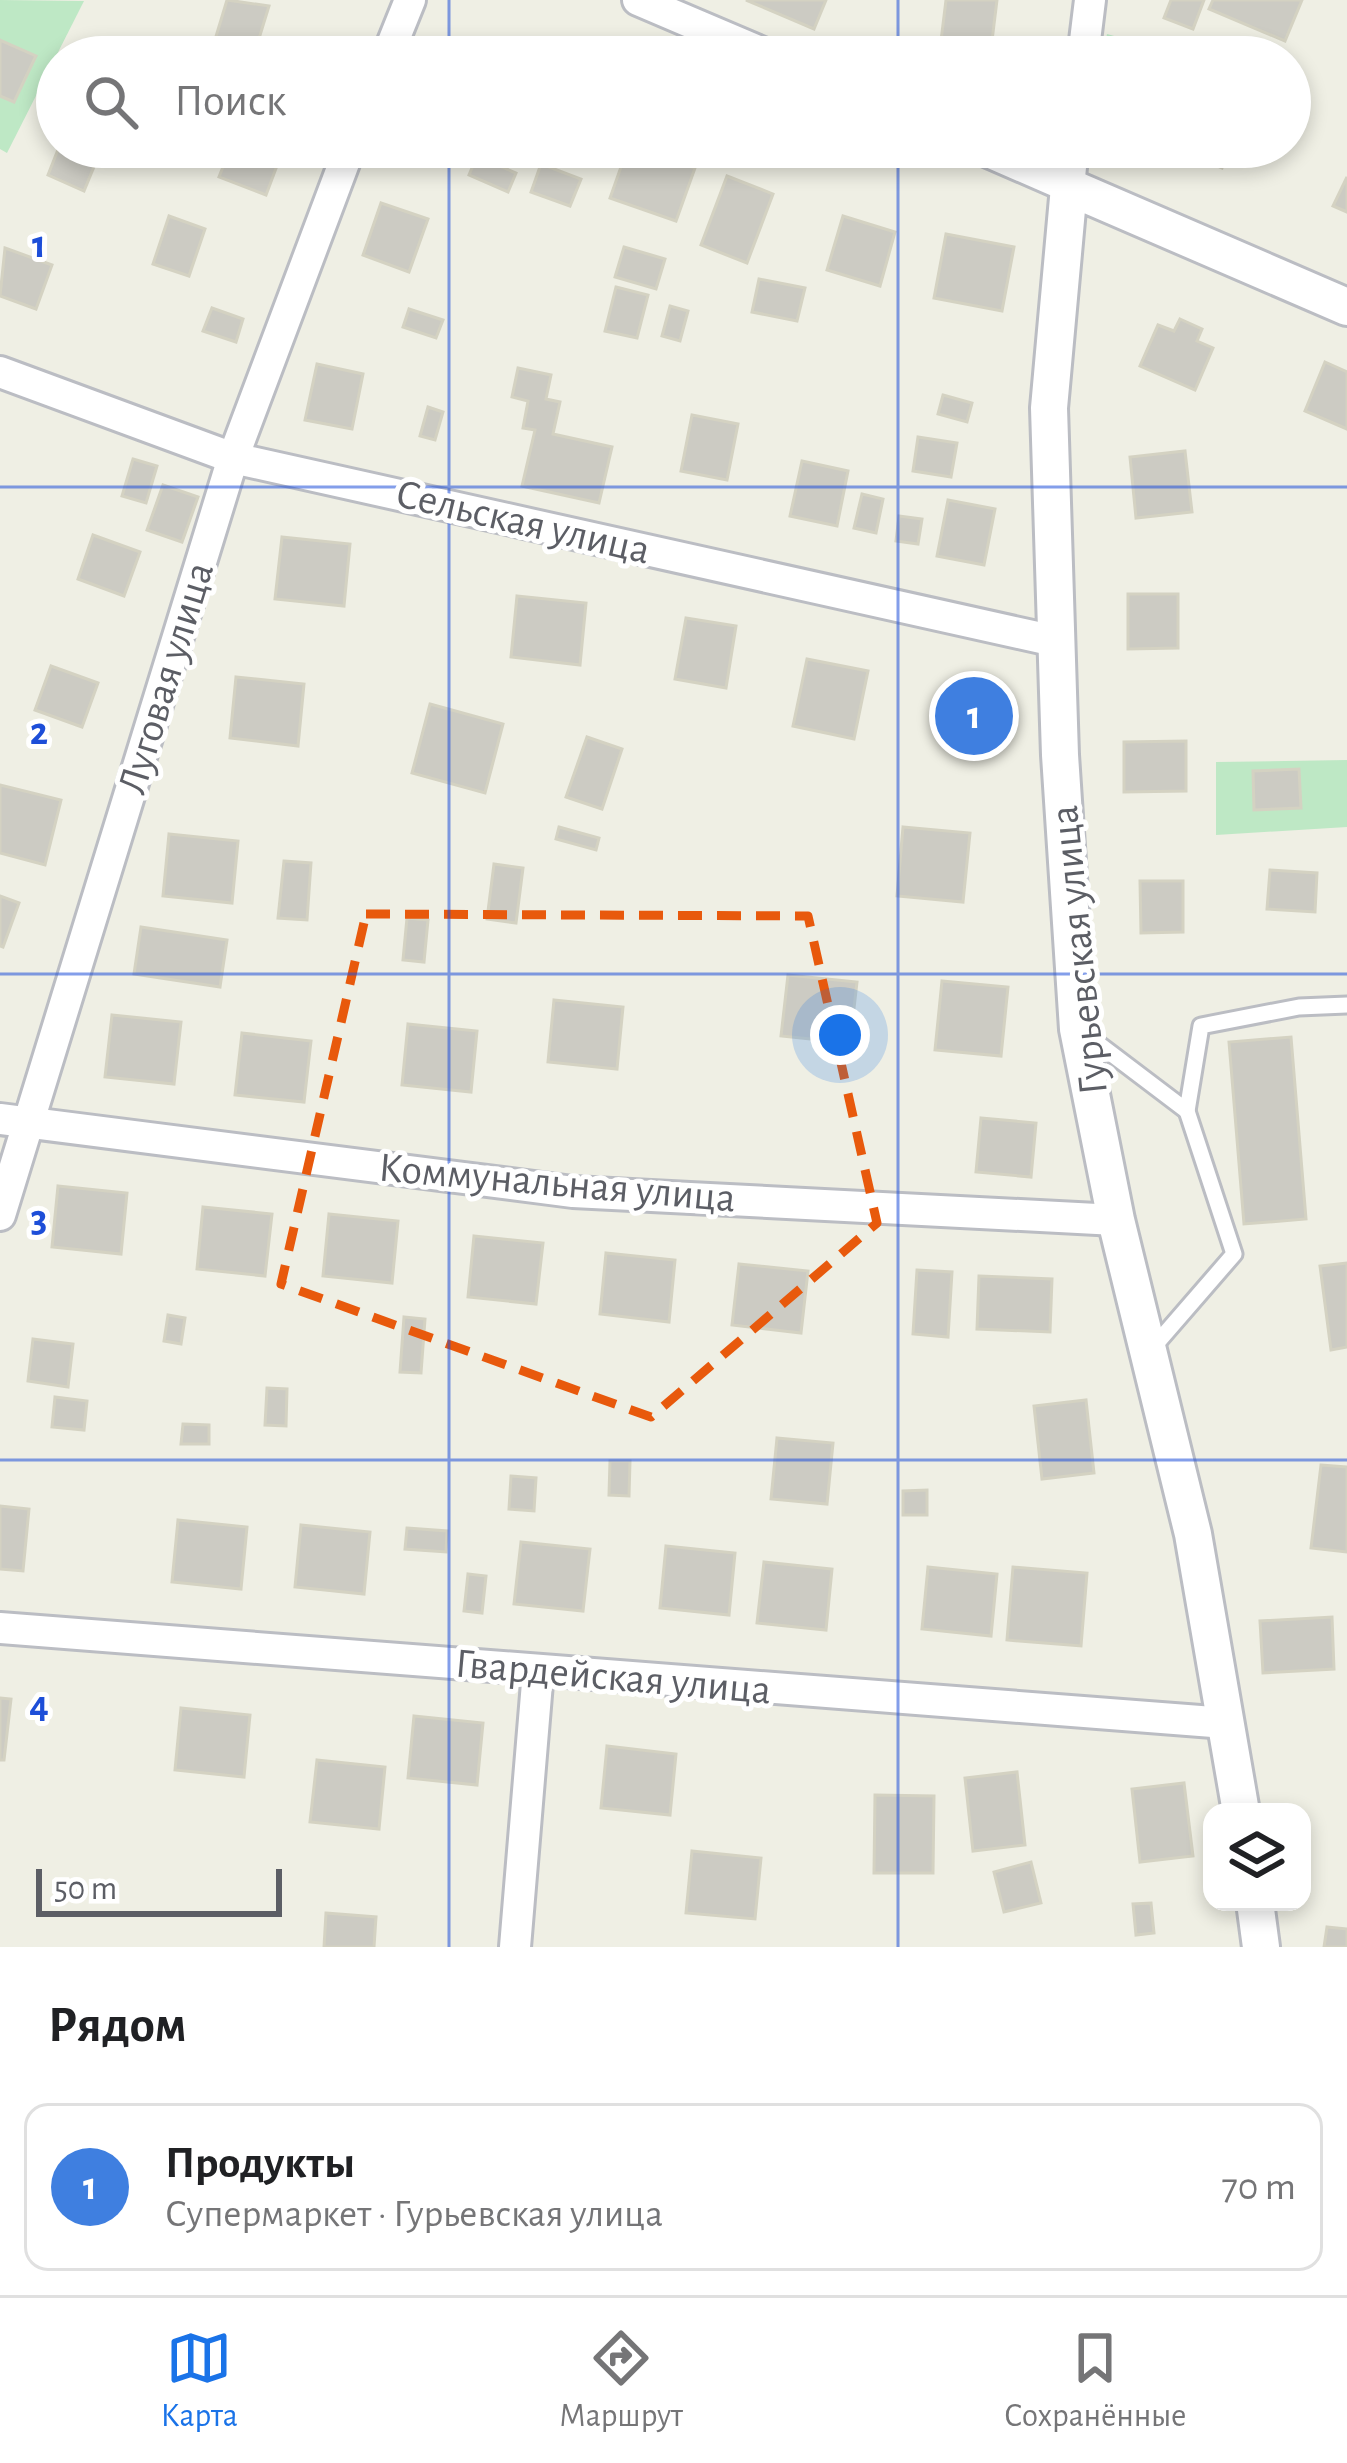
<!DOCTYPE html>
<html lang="ru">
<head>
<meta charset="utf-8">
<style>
  body { margin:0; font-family:"Alegreya Sans",sans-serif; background:#f6f6f6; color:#202124 }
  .controls { position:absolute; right:36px; bottom:36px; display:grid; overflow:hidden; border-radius:24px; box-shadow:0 6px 18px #0003 }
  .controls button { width:108px; height:108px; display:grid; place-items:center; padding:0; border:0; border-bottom:3px solid #e0e0e0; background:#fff; color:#202124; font:60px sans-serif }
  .scale { position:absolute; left:36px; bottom:30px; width:246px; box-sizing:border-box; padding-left:12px; border:6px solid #5c5e65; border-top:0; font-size:33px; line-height:42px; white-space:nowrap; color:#5c5e65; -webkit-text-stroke:9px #fff; paint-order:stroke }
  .you { position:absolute; left:840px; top:1035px; width:42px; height:42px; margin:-30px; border:9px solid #fff; border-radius:50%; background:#1a73e8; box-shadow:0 0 0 18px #1a73e833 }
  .badge { display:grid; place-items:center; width:78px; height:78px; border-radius:50%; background:#1a73e8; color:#fff; font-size:39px; font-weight:700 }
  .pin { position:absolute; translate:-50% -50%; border:6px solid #fff; box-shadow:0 3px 12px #0006 }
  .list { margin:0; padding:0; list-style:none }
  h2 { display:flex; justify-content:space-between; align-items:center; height:156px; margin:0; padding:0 48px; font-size:51px }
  h2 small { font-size:39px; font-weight:400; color:#757577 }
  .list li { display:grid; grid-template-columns:78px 1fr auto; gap:36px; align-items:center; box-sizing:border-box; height:168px; margin:0 24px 24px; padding:0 24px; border:3px solid #e0e0e0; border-radius:24px }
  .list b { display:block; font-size:45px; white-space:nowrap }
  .list p { margin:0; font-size:39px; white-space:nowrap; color:#757577 }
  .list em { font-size:39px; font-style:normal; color:#757577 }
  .icon { flex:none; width:66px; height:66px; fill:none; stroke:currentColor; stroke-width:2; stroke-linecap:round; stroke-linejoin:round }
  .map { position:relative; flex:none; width:1347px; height:1947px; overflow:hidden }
  .search { position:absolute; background:#fff; box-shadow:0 6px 18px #0003; left:36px; right:36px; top:36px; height:132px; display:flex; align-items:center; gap:30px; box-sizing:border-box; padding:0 42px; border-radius:66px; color:#757577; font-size:45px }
  .sheet { height:348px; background:#fff }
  nav { display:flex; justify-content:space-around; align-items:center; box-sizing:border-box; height:168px; border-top:3px solid #e0e0e0; background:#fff; font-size:33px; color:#757577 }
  nav a { display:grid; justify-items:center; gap:6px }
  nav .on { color:#1a73e8 }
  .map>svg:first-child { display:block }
  .green { fill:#bee8c5 }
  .building { fill:#cccbc3; stroke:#d4d2c2; stroke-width:3 }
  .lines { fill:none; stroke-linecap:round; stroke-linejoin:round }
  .service-casing { stroke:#bbbdc3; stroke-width:21 }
  .minor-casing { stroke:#bbbdc3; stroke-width:36 }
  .tertiary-casing { stroke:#bbbdc3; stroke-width:42 }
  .service { stroke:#fff; stroke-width:15 }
  .minor { stroke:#fff; stroke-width:30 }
  .tertiary { stroke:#fff; stroke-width:36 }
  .marked { fill:none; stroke:#e8590c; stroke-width:9; stroke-dasharray:24 15; stroke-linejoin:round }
  .grid { fill:none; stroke:#1d4ed8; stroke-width:3; stroke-opacity:0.55 }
  .labels { text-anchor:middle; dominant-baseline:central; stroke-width:10; stroke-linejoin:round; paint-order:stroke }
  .street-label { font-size:42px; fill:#5c5e65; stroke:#fff }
  .grid-label { font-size:39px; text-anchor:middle; font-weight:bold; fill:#1d4ed8; stroke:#fff; stroke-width:10; stroke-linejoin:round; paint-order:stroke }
</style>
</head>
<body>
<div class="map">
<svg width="1347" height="1947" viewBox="0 0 1347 1947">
  <rect width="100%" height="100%" fill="#efefe4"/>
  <!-- green -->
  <g class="green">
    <path d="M0,0L84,1L7,153L0,149Z"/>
    <path d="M1107,34L1161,49L1159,57H1103Z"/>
    <path d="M1347,760V827L1216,835V762Z"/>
  </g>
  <!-- building -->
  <g class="building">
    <path d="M227,0L269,6L254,55L214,43Z"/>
    <path d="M746,0H826L814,29Z"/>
    <path d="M946,0H997L990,57H939Z"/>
    <path d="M1171,0H1204L1193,29L1164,18Z"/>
    <path d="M1213,0H1302L1285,41L1209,9Z"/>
    <path d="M0,40L36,56L14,102L0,96Z"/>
    <path d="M59,147L98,157L84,191L48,175Z"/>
    <path d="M231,147H284L266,195L219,177Z"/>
    <path d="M386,147H408L402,164L382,157Z"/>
    <path d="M628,147L695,168L676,221L610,198Z"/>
    <path d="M1184,147H1230L1222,168L1182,151Z"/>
    <path d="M477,156L516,173L508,192L469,175Z"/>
    <path d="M541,164L581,179L570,206L531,192Z"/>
    <path d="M727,176L773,194L747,263L701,245Z"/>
    <path d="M1347,177V212L1333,206Z"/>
    <path d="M381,203L428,219L409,272L363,255Z"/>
    <path d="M169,216L205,229L189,276L153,264Z"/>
    <path d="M843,216L895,232L880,286L827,270Z"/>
    <path d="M946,234L1014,247L1002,311L934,298Z"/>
    <path d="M624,247L665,259L656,289L615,277Z"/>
    <path d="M5,248L52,265L36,309L0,296Z"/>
    <path d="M759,279L805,288L797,321L752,312Z"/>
    <path d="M616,287L648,295L637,338L605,331Z"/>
    <path d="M670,306L688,311L680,341L662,336Z"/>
    <path d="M212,308L243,319L236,342L203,331Z"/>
    <path d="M409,309L443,320L436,338L403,327Z"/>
    <path d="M1180,319L1202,329L1197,341L1213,348L1195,390L1140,366L1158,325L1174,331Z"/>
    <path d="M1325,362L1347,372V429L1305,411Z"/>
    <path d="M317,364L363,374L352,429L305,420Z"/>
    <path d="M518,368L551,375L546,399L560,402L553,434L612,447L599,503L522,486L535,430L523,428L528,401L512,397Z"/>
    <path d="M943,395L972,403L967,422L938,414Z"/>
    <path d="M428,407L443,412L435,440L420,436Z"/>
    <path d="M692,415L738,424L727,480L681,471Z"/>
    <path d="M918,437L957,443L951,477L913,471Z"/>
    <path d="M1185,451L1192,512L1136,518L1130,457Z"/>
    <path d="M133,459L157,466L146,503L122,496Z"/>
    <path d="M802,461L848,471L837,526L790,516Z"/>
    <path d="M163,485L198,497L182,542L147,530Z"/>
    <path d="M862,494L883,499L876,533L854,528Z"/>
    <path d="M948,500L995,509L984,565L937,556Z"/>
    <path d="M899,516L922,519L918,544L896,541Z"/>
    <path d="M93,535L140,552L124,596L78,579Z"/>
    <path d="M282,537L350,544L344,606L275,599Z"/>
    <path d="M1128,594H1178V648L1128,649Z"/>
    <path d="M517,596L586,603L580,665L511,657Z"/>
    <path d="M686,618L736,626L726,688L675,679Z"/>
    <path d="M807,659L868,671L854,739L793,726Z"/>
    <path d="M51,666L98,683L82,727L35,710Z"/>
    <path d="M236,677L304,684L298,746L230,738Z"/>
    <path d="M949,682L1010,694L1000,750L938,738Z"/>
    <path d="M430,704L503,724L485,793L412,773Z"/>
    <path d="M587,737L622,749L602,809L566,797Z"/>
    <path d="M1186,741V791L1124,792V742Z"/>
    <path d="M1299,769L1301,808L1254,810L1253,771Z"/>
    <path d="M0,785L61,800L45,865L0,853Z"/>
    <path d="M559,827L599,838L596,850L556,839Z"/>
    <path d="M903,827L970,833L963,902L897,896Z"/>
    <path d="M169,834L238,841L232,903L163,896Z"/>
    <path d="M284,861L311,863L307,920L278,918Z"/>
    <path d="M494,864L523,868L516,923L487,919Z"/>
    <path d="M1270,870L1317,873L1315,912L1267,909Z"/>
    <path d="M1140,881H1183V932L1141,933Z"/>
    <path d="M0,896L19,903L3,947L0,946Z"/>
    <path d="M407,918L428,920L424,962L403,960Z"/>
    <path d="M141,927L227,940L220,987L134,974Z"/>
    <path d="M788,975L857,982L850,1043L781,1036Z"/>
    <path d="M942,981L1008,987L1001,1056L935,1050Z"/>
    <path d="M554,1000L623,1007L617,1069L548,1062Z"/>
    <path d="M112,1015L181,1022L174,1084L105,1077Z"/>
    <path d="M408,1024L477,1031L471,1092L402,1085Z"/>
    <path d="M242,1033L311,1041L304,1102L235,1095Z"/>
    <path d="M1291,1037L1306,1219L1244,1224L1229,1042Z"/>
    <path d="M981,1118L1036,1123L1031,1177L976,1172Z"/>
    <path d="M58,1186L127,1193L121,1254L52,1247Z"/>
    <path d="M203,1207L272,1214L265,1276L197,1269Z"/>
    <path d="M329,1214L398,1221L392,1283L323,1276Z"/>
    <path d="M474,1236L543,1243L536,1304L468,1297Z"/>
    <path d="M606,1253L675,1260L669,1322L600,1314Z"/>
    <path d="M1347,1263V1347L1331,1350L1320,1266Z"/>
    <path d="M739,1264L808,1271L801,1333L732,1325Z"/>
    <path d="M917,1270L952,1272L948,1337L913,1334Z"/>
    <path d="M979,1276L1052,1279L1050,1332L977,1329Z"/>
    <path d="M168,1315L185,1318L181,1344L164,1341Z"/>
    <path d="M404,1317L425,1319L421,1373L400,1372Z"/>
    <path d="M33,1339L73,1344L68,1387L28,1381Z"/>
    <path d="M267,1388L287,1389L286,1426L265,1425Z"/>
    <path d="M55,1397L87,1401L84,1430L52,1427Z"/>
    <path d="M1086,1400L1094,1473L1042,1479L1034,1406Z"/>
    <path d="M183,1424L209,1425V1444H181Z"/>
    <path d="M777,1438L833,1443L827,1504L771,1499Z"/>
    <path d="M610,1461H630L629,1496L609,1495Z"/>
    <path d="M1321,1465L1347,1467V1552L1311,1548Z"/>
    <path d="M511,1476L536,1478L534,1511L509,1509Z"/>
    <path d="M927,1490V1515H903V1491Z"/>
    <path d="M0,1506L29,1509L23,1571L0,1569Z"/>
    <path d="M178,1520L247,1527L241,1589L172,1582Z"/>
    <path d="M301,1525L370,1532L364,1594L295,1587Z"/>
    <path d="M407,1528L447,1531L446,1552L405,1549Z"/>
    <path d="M521,1542L590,1549L583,1611L514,1604Z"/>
    <path d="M666,1546L735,1553L729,1615L660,1608Z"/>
    <path d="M764,1562L832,1569L826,1630L757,1623Z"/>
    <path d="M928,1567L997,1574L991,1636L922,1629Z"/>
    <path d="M1013,1567L1087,1573L1081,1646L1007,1640Z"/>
    <path d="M468,1574L486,1576L482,1613L464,1611Z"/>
    <path d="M1332,1617L1334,1669L1263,1673L1260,1621Z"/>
    <path d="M0,1698L11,1699L4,1760H0Z"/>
    <path d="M181,1708L250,1715L244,1777L175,1770Z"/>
    <path d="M414,1716L483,1723L477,1785L408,1778Z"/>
    <path d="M607,1746L676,1754L670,1815L601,1808Z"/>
    <path d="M317,1760L385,1767L379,1829L310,1822Z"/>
    <path d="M1017,1772L1025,1845L973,1851L965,1778Z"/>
    <path d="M1184,1783L1193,1856L1140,1862L1132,1789Z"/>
    <path d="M875,1795L934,1796L933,1873H874Z"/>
    <path d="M692,1851L761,1858L755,1919L686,1913Z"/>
    <path d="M1031,1862L1041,1903L1004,1912L994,1872Z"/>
    <path d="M1151,1903L1154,1933L1136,1935L1133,1904Z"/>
    <path d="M326,1913L376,1917L374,1947H324Z"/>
    <path d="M1327,1927L1347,1929V1947H1324Z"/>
  </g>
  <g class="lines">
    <defs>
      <g id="service">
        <path d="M1084,1033L1187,1111L1201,1026L1299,1007L1347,1005"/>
        <path d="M1150,1351L1234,1254L1187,1111"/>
      </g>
      <g id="minor">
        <path d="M638,0L772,57"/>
        <path d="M387,57L410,0"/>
        <path d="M1083,57L1090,0"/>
        <path d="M977,147L1069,187L1073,147"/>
        <path d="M0,372L233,458L1055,641"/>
        <path d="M0,1119L573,1192L1116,1220"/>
        <path d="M0,1215L233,458L350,147"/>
        <path d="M0,1628L1226,1723"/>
        <path d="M515,1947L538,1671"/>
      </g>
      <g id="tertiary">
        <path d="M1241,1812L1193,1534L1116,1220L1078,1029L1060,755L1049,408L1069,187L1347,307"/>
        <path d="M1255,1902L1261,1947"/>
      </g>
    </defs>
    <!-- service casing -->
    <use href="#service" class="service-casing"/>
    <!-- minor casing -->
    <use href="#minor" class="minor-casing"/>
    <!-- tertiary casing -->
    <use href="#tertiary" class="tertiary-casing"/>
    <!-- service -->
    <use href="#service" class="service"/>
    <!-- minor -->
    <use href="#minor" class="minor"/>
    <!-- tertiary -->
    <use href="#tertiary" class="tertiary"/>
  </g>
  <!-- marked area -->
  <path class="marked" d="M366,914L808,916L877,1223L651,1417L281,1284Z"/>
  <!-- grid -->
  <path class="grid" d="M449,0V57M898,0V57M449,147V1947M898,147V1947M0,487H1347M0,974H1347M0,1460H1347"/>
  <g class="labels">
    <!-- street labels -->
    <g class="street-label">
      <text transform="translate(523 522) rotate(13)">Сельская улица</text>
      <text transform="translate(166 678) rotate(-73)">Луговая улица</text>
      <text transform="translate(1079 950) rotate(-96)">Гурьевская улица</text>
      <text transform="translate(557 1183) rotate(5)">Коммунальная улица</text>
      <text transform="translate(613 1677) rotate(5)">Гвардейская улица</text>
    </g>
  </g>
  <g class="grid-label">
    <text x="39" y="257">1</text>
    <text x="39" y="744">2</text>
    <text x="39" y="1231">3</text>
    <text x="39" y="1717">4</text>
  </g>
</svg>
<div class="controls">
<button><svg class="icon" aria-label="layers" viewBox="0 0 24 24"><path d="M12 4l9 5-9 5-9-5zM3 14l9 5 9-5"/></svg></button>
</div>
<div class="scale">50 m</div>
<div class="you"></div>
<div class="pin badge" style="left:974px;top:716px;background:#3f7fe0">1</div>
<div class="search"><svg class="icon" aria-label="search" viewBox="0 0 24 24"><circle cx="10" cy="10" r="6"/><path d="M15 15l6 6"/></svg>Поиск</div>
</div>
<section class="sheet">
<h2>Рядом<small></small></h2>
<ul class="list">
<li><span class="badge" style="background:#3f7fe0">1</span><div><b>Продукты</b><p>Супермаркет · Гурьевская улица</p></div><em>70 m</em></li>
</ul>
</section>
<nav>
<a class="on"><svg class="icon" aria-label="map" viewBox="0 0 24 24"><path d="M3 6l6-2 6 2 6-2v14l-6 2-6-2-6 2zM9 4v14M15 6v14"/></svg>Карта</a>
<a><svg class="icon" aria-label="directions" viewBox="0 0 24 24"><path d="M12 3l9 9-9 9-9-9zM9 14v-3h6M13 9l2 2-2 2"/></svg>Маршрут</a>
<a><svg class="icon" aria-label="saved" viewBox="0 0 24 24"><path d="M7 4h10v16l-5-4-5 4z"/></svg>Сохранённые</a>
</nav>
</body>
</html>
